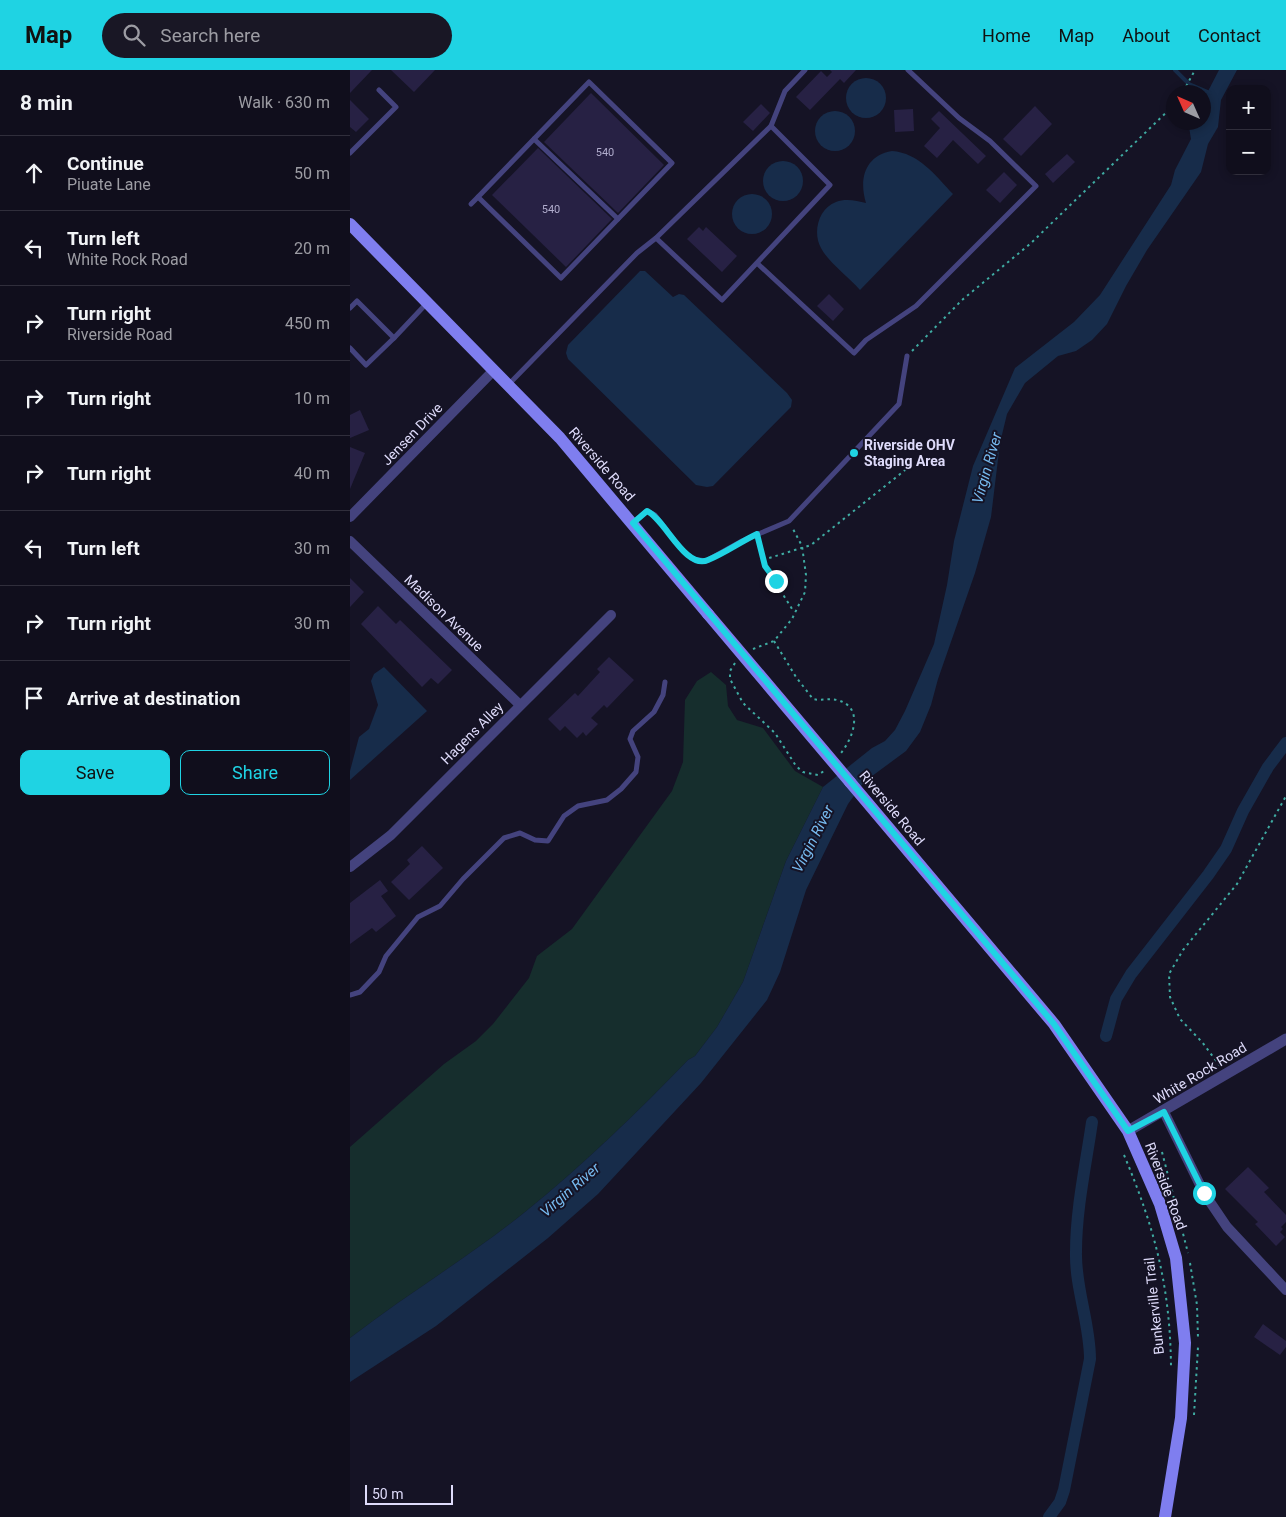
<!DOCTYPE html>
<html lang="en">
<head>
<meta charset="utf-8">
<style>
  body { margin:0; font-family:Roboto,sans-serif; background:#191725; color:#f1f3f6 }
  .controls { position:absolute; right:15px; top:15px; display:grid; overflow:hidden; border-radius:10px; box-shadow:0 2px 8px #0003 }
  .controls button { width:45px; height:45px; display:grid; place-items:center; padding:0; border:0; border-bottom:1px solid #302e3b; background:#100e1c; color:#f1f3f6; font:25px sans-serif }
  .compass { position:absolute; left:816px; top:15px; width:45px; height:45px; border-radius:50%; background:#100e1c; box-shadow:0 2px 8px #0003; rotate:315deg }
  .scale { position:absolute; left:15px; bottom:12px; width:88px; box-sizing:border-box; padding-left:5px; border:2px solid #dedbfa; border-top:0; font-size:14px; line-height:18px; white-space:nowrap; color:#dedbfa; -webkit-text-stroke:4px #151325; paint-order:stroke }
  .stop { position:absolute; width:15px; height:15px; margin:-11px; border:4px solid #1fd3e3; border-radius:50%; background:#fff }
  .stop.end { background:#1fd3e3; border-color:#fff; box-shadow:0 1px 5px #0008 }
  .list { margin:0; padding:0; list-style:none }
  h2 { display:flex; justify-content:space-between; align-items:center; height:65px; margin:0; padding:0 20px; font-size:21px }
  h2 small { font-size:16px; font-weight:400; color:#9c9ca3 }
  .list li { display:grid; grid-template-columns:32px 1fr auto; gap:15px; align-items:center; box-sizing:border-box; height:75px; padding:0 20px; border-top:1px solid #302e3b }
  .list b { display:block; font-size:19px; white-space:nowrap }
  .list p { margin:0; font-size:16px; white-space:nowrap; color:#9c9ca3 }
  .list em { font-size:16px; font-style:normal; color:#9c9ca3 }
  .actions { display:flex; gap:10px; padding:15px 20px }
  .actions a { flex:1; padding:11px 0; border:1px solid #1fd3e3; border-radius:10px; text-align:center; font-size:18px; color:#1fd3e3 }
  .actions .main { background:#1fd3e3; color:#111 }
  .icon { flex:none; width:28px; height:28px; fill:none; stroke:currentColor; stroke-width:2; stroke-linecap:round; stroke-linejoin:round }
  .map { position:relative; flex:none; width:936px; height:1447px; overflow:hidden }
  header { display:flex; align-items:center; gap:30px; box-sizing:border-box; height:70px; padding:0 25px; background:#1fd3e3; color:#111 }
  header strong { font-size:24px }
  nav { display:flex; gap:28px; margin-inline-start:auto; font-size:18px }
  .search { width:350px; height:45px; background:#191725; display:flex; align-items:center; gap:12px; box-sizing:border-box; padding:0 18px; border-radius:28px; color:#9c9ca3; font-size:19px }
  main { display:flex }
  aside { flex:1; background:#100e1c }
  .map>svg:first-child { display:block }
  .green { fill:#162e2d }
  .water { fill:#172c4a }
  .lines { fill:none; stroke-linecap:round; stroke-linejoin:round }
  .stream { stroke:#172c4a; stroke-width:4 }
  .canal { stroke:#172c4a; stroke-width:12 }
  .building { fill:#272144 }
  .path { stroke:#3faba2; stroke-width:2; stroke-dasharray:2.5 4; stroke-linecap:butt }
  .service { stroke:#44437e; stroke-width:5 }
  .minor { stroke:#44437e; stroke-width:10 }
  .tertiary { stroke:#44437e; stroke-width:11 }
  .secondary { stroke:#7f7eef; stroke-width:12 }
  .secondary-bridge { stroke:#7f7eef; stroke-width:12 }
  .route { stroke:#1fd3e3; stroke-width:6 }
  .poi-dot { fill:#1fd3e3; stroke:#151325; stroke-width:2 }
  .labels { text-anchor:middle; dominant-baseline:central; stroke-width:4; stroke-linejoin:round; paint-order:stroke }
  .number-label { font-size:11px; fill:#b0accc }
  .street-label { font-size:14px; fill:#dedbfa; stroke:#151325 }
  .poi-label { font-size:14px; font-weight:bold; fill:#dedbfa; stroke:#151325; text-anchor:start }
  .water-label { font-size:15px; font-style:italic; fill:#76b9ee; stroke:#151325 }
</style>
</head>
<body>
<header>
<strong>Map</strong>
<div class="search"><svg class="icon" aria-label="search" viewBox="0 0 24 24"><circle cx="10" cy="10" r="6"/><path d="M15 15l6 6"/></svg>Search here</div>
<nav><a>Home</a><a>Map</a><a>About</a><a>Contact</a></nav>
</header>
<main>
<aside>
<h2>8 min<small>Walk · 630 m</small></h2>
<ul class="list">
<li><svg class="icon" aria-label="ahead" viewBox="0 0 24 24"><path d="M12 20V5M6 11l6-6 6 6"/></svg><div><b>Continue</b><p>Piuate Lane</p></div><em>50 m</em></li>
<li><svg class="icon" aria-label="left" viewBox="0 0 24 24"><path d="M17 20v-9H6M10 6l-5 5 5 5"/></svg><div><b>Turn left</b><p>White Rock Road</p></div><em>20 m</em></li>
<li><svg class="icon" aria-label="right" viewBox="0 0 24 24"><path d="M7 20v-9h11M14 6l5 5-5 5"/></svg><div><b>Turn right</b><p>Riverside Road</p></div><em>450 m</em></li>
<li><svg class="icon" aria-label="right" viewBox="0 0 24 24"><path d="M7 20v-9h11M14 6l5 5-5 5"/></svg><div><b>Turn right</b></div><em>10 m</em></li>
<li><svg class="icon" aria-label="right" viewBox="0 0 24 24"><path d="M7 20v-9h11M14 6l5 5-5 5"/></svg><div><b>Turn right</b></div><em>40 m</em></li>
<li><svg class="icon" aria-label="left" viewBox="0 0 24 24"><path d="M17 20v-9H6M10 6l-5 5 5 5"/></svg><div><b>Turn left</b></div><em>30 m</em></li>
<li><svg class="icon" aria-label="right" viewBox="0 0 24 24"><path d="M7 20v-9h11M14 6l5 5-5 5"/></svg><div><b>Turn right</b></div><em>30 m</em></li>
<li><svg class="icon" aria-label="arrive" viewBox="0 0 24 24"><path d="M6 21V4h12l-3 4 3 4H6"/></svg><div><b>Arrive at destination</b></div></li>
</ul>
<div class="actions"><a class="main">Save</a><a>Share</a></div>
</aside>
<div class="map">
<svg width="936" height="1447" viewBox="0 0 936 1447">
  <rect width="100%" height="100%" fill="#151325"/>
  <!-- green -->
  <path class="green" d="M361,602L376,615L378,636L387,650L413,658L445,701L473,717L436,791L393,912L367,957L345,986L338,990C287,1043 233,1095 175,1142C119,1187 57,1224 0,1268V1077L94,994L126,971L143,954L179,908L187,886L222,859L322,721L333,692L335,630L347,611Z"/>
  <!-- water -->
  <g class="water">
    <path d="M869,0H887L871,30L868,57L858,74L851,102L797,180L776,216L757,254L742,270L726,281L708,286L675,313L657,344L650,373L641,447L625,503L588,609L581,635L570,662L556,681L514,712L498,734L456,820L430,902L417,930L351,1013L248,1124L198,1168L86,1256L0,1312V1268C57,1224 119,1187 175,1142C233,1095 287,1043 338,990L345,986L367,957L393,912L436,791L473,717L522,678L535,671L545,660L555,641L584,574L597,515L604,471L623,396L665,298L724,252L750,225L821,115L825,100L841,69L839,57L841,53L854,52V29Z"/>
    <circle cx="516" cy="28" r="20"/>
    <circle cx="485" cy="61" r="20"/>
    <path d="M542,81C569,83 585,105 603,124L510,220C499,207 478,192 471,178C462,162 469,138 486,132C496,128 507,131 516,133C509,110 514,86 542,81Z"/>
    <circle cx="433" cy="111" r="20"/>
    <circle cx="402" cy="144" r="20"/>
    <path d="M290,201H295L323,227L329,224L334,225L437,323L442,330L441,337L363,416L357,417L346,415L218,289L216,283L218,275Z"/>
    <path d="M34,597L77,641L0,710V701L9,667L19,659L28,635L21,611L24,604Z"/>
  </g>
  <g class="lines">
    <!-- stream -->
    <path class="stream" d="M825,0L839,14L860,23"/>
    <!-- canal -->
    <g class="canal">
      <path d="M756,966L766,929L781,904L858,805L876,779L893,741L918,697L936,673"/>
      <path d="M699,1447L710,1432L714,1420L740,1289C740,1253 725,1218 726,1182C726,1139 736,1094 742,1052"/>
    </g>
  </g>
  <!-- building -->
  <g class="building">
    <path d="M0,0H22L0,23Z"/>
    <path d="M41,0H85L64,22Z"/>
    <path d="M480,0H506L494,13L490,9L460,40L446,27L471,1L477,7L482,2Z"/>
    <path d="M241,23L314,95L268,143L194,72Z"/>
    <path d="M0,30L19,49L6,62L0,57Z"/>
    <path d="M411,34L420,43L403,61L393,52Z"/>
    <path d="M685,36L702,54L671,86L653,69Z"/>
    <path d="M563,39L564,61L545,62L544,40Z"/>
    <path d="M589,41L636,86L628,94L603,70L587,88L574,76L590,58L581,49Z"/>
    <path d="M188,78L262,149L216,197L142,125Z"/>
    <path d="M717,84L725,92L703,113L695,104Z"/>
    <path d="M654,102L667,115L650,133L636,120Z"/>
    <path d="M349,157L353,161L356,157L387,186L372,202L337,169Z"/>
    <path d="M479,224L494,239L483,251L467,236Z"/>
    <path d="M10,340L19,360L0,368V345Z"/>
    <path d="M0,377L15,383L0,419Z"/>
    <path d="M0,508L14,522L0,537Z"/>
    <path d="M28,536L46,554L50,550L102,600L88,614L81,608L72,617L11,554Z"/>
    <path d="M259,587L284,610L257,638L254,635L241,648L248,654L236,666L233,662L227,668L215,656L210,661L198,649L225,623L228,626L250,602L247,599Z"/>
    <path d="M72,776L93,798L59,830L41,812L60,794L57,790Z"/>
    <path d="M30,810L38,821L31,826L46,846L26,862L22,858L0,874V833Z"/>
    <path d="M898,1097L919,1118L914,1122L936,1145V1152L931,1157L933,1159L930,1162L935,1167L926,1176L905,1154L908,1152L875,1119Z"/>
    <path d="M913,1254L936,1271V1277L930,1285L904,1267Z"/>
  </g>
  <g class="lines">
    <!-- path -->
    <g class="path">
      <path d="M833,22L845,0"/>
      <path d="M562,281L612,230L680,174L824,35"/>
      <path d="M410,473L415,496L444,542"/>
      <path d="M413,490L461,475L564,393"/>
      <path d="M424,571L446,607L463,629C471,631 479,628 487,630C515,637 503,668 491,683"/>
      <path d="M403,579L424,571L442,549L455,522L456,505L452,476L443,459"/>
      <path d="M385,593L380,601V609L393,633L425,663L446,696L453,702L468,705L474,701"/>
      <path d="M870,996L852,972L830,949L820,927L819,904L833,880L887,814L936,726"/>
      <path d="M812,1082L838,1183"/>
      <path d="M774,1085C805,1159 820,1216 821,1296"/>
      <path d="M840,1193L847,1235L848,1268"/>
      <path d="M844,1345L848,1277"/>
    </g>
    <!-- service -->
    <g class="service">
      <path d="M239,12L322,93L211,208L128,127Z"/>
      <path d="M184,69L268,149"/>
      <path d="M0,83L46,37L29,20"/>
      <path d="M121,134L128,127"/>
      <path d="M306,168L421,56"/>
      <path d="M408,194L504,283L516,270L566,236L686,116L640,71L609,48L558,0"/>
      <path d="M0,238L7,231L44,268L16,295L0,278"/>
      <path d="M44,268L77,233"/>
      <path d="M159,314L287,183L306,168L372,230L480,115L421,56L435,21L455,0"/>
      <path d="M283,453L297,441L305,445L332,480L343,489L356,491L392,471L439,451L549,334L557,286"/>
      <path d="M0,925L10,922L29,902L36,886L68,847L90,836L113,809L154,768L170,763L185,770L198,771L214,746L228,736L257,730L271,719L286,702L288,687L280,669L283,661L304,642L313,625L315,612"/>
    </g>
    <!-- minor -->
    <g class="minor">
      <path d="M0,447L144,300"/>
      <path d="M0,471L170,635"/>
      <path d="M0,797L41,765L261,545"/>
      <path d="M814,1042L854,1123L877,1157L936,1220"/>
    </g>
    <!-- tertiary -->
    <path class="tertiary" d="M778,1061L936,969"/>
    <!-- secondary -->
    <g class="secondary">
      <path d="M0,154L210,368L358,544"/>
      <path d="M500,712L704,954L778,1061L810,1134L826,1188L835,1273L831,1348L815,1447"/>
    </g>
    <!-- secondary-bridge -->
    <path class="secondary-bridge" d="M358,544L500,712"/>
  </g>
  <g class="lines">
    <!-- route -->
    <path class="route" d="M426,511L415,496L407,464C390,472 375,483 358,490C335,500 315,449 297,441L283,453L704,954L778,1061L814,1042L854,1123"/>
  </g>
  <!-- markers -->
  <circle class="poi-dot" cx="504" cy="383" r="5"/>
  <g class="labels">
    <!-- number labels -->
    <g class="number-label">
      <text x="255" y="82">540</text>
      <text x="201" y="139">540</text>
    </g>
    <!-- street labels -->
    <g class="street-label">
      <text transform="translate(62 364) rotate(-46)">Jensen Drive</text>
      <text transform="translate(252 394) rotate(49)">Riverside Road</text>
      <text transform="translate(94 543) rotate(44)">Madison Avenue</text>
      <text transform="translate(122 663) rotate(-45)">Hagens Alley</text>
      <text transform="translate(542 738) rotate(50)">Riverside Road</text>
      <text transform="translate(850 1003) rotate(-31)">White Rock Road</text>
      <text transform="translate(816 1116) rotate(69)">Riverside Road</text>
      <text transform="translate(804 1236) rotate(-96)">Bunkerville Trail</text>
    </g>
    <!-- poi labels -->
    <g class="poi-label">
      <text x="514" y="375">Riverside OHV<tspan x="514" dy="16">Staging Area</tspan></text>
    </g>
    <!-- water labels -->
    <g class="water-label">
      <text transform="translate(637 398) rotate(-74)">Virgin River</text>
      <text transform="translate(463 769) rotate(-63)">Virgin River</text>
      <text transform="translate(220 1120) rotate(-41)">Virgin River</text>
    </g>
  </g>
</svg>
<div class="controls">
<button>+</button>
<button>−</button>
</div>
<svg class="compass" viewBox="-18 -18 36 36"><path d="M0-13l5 13h-10z" fill="#e53935"/><path d="M0 13l5-13h-10z" fill="#9c9ca3"/></svg>
<div class="scale">50 m</div>
<div class="stop" style="left:854px;top:1123px"></div>
<div class="stop end" style="left:426px;top:511px"></div>
</div>
</main>
</body>
</html>
